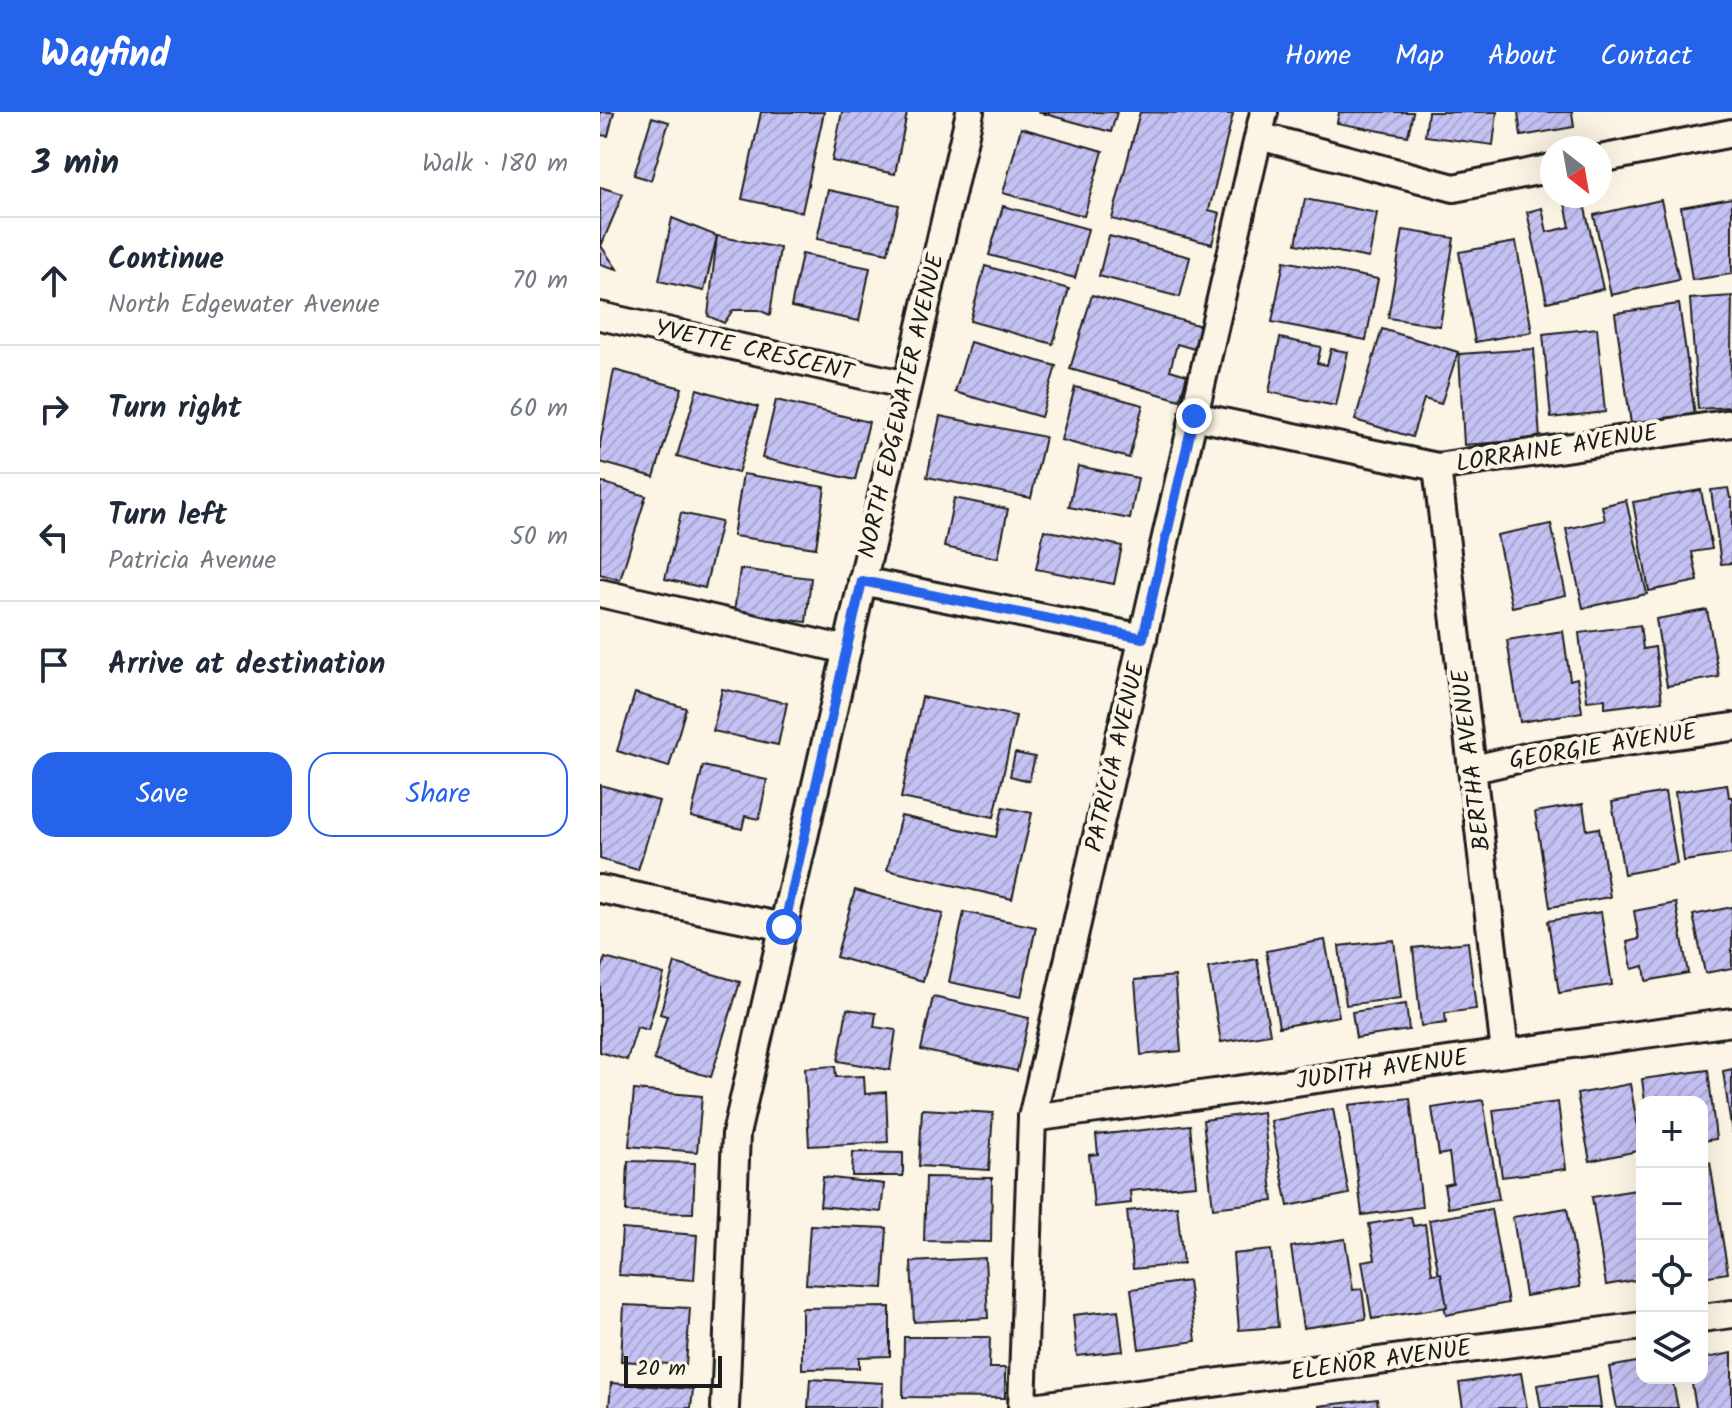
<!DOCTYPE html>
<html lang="en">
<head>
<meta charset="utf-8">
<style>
  body { margin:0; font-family:Kalam,sans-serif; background:#f2f2f3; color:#1f2937 }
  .controls { position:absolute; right:24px; bottom:24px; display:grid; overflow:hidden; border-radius:16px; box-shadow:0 8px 32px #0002 }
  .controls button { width:72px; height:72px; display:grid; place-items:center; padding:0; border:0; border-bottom:2px solid #e0e1e3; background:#fff; color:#1f2937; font:40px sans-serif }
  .compass { position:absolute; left:940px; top:24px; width:72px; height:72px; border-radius:50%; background:#fff; box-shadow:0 8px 32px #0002; rotate:149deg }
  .scale { position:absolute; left:24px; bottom:20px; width:98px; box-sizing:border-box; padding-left:8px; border:4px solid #1c1c1c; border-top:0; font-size:22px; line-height:28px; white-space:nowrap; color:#1c1c1c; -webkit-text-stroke:6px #fcf5e5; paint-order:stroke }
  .stop { position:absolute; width:24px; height:24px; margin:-18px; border:6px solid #2563eb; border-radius:50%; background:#fff }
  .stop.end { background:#2563eb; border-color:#fff; box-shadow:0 2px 8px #0008 }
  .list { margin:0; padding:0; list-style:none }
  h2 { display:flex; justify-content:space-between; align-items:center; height:104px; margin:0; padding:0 32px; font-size:34px }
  h2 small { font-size:26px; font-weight:400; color:#747a83 }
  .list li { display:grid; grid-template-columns:52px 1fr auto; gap:24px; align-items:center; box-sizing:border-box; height:128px; padding:0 32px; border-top:2px solid #e0e1e3 }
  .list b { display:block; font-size:30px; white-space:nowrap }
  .list p { margin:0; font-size:26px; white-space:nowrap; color:#747a83 }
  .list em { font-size:26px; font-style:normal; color:#747a83 }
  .actions { display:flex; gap:16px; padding:24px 32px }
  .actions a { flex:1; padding:18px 0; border:2px solid #2563eb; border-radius:24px; text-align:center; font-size:28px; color:#2563eb }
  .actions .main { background:#2563eb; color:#fff }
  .icon { flex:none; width:44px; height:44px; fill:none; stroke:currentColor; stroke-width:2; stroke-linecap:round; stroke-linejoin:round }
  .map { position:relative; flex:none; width:1132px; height:1296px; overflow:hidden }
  header { display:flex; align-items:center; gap:48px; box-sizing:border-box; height:112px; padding:0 40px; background:#2563eb; color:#fff }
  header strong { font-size:38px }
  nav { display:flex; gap:44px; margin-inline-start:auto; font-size:28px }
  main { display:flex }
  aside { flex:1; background:#fff }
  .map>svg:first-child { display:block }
  .building { fill:url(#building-hatch); stroke:#1c1c1c; stroke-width:2 }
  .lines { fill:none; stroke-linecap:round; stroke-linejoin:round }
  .minor-casing { stroke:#1c1c1c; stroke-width:32 }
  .minor { stroke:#fcf5e5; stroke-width:26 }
  .route { stroke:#2563eb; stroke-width:10 }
  .labels { text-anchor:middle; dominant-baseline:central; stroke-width:8; stroke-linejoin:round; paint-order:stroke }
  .street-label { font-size:24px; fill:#1c1c1c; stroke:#fcf5e5 }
</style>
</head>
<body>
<header>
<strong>Wayfind</strong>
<nav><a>Home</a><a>Map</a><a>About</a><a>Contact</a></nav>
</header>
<main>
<aside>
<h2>3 min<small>Walk · 180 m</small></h2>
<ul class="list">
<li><svg class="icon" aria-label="ahead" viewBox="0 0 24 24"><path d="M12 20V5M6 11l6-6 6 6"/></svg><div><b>Continue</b><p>North Edgewater Avenue</p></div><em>70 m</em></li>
<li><svg class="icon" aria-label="right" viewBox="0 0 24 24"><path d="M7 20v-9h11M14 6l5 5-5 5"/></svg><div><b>Turn right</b></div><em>60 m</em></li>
<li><svg class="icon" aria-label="left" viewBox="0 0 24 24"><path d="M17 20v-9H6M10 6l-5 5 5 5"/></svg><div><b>Turn left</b><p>Patricia Avenue</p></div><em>50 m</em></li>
<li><svg class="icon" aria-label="arrive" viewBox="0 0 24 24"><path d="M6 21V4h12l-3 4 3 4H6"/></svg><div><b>Arrive at destination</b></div></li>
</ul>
<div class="actions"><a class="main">Save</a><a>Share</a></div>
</aside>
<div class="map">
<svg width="1132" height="1296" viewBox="0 0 1132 1296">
  <defs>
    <pattern id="building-hatch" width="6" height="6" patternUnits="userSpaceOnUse" patternTransform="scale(2)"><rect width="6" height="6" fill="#c4c1f3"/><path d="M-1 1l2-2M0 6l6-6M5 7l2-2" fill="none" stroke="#a8a5d0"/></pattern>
  </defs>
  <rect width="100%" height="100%" fill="#fcf5e5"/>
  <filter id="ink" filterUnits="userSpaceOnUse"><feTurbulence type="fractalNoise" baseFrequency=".0125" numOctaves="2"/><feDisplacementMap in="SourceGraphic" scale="16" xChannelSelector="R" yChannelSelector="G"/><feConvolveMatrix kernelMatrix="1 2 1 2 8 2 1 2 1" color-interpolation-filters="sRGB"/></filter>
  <g filter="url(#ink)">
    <!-- building -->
    <g class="building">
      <path d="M0,0H14L8,24L0,23Z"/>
      <path d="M161,0H224L202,100L142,87Z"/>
      <path d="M242,0L307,1L295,62L232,49Z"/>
      <path d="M438,0H517L511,20Z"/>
      <path d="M540,0L633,2L609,98L620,101L612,132L512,107Z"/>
      <path d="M739,0H813L808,24L737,11Z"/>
      <path d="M828,0H897L893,33L825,24Z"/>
      <path d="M918,0H972L974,15L921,24Z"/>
      <path d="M52,5L69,10L51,68L34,63Z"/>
      <path d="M421,16L503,39L484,104L403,81Z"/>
      <path d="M0,75L23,82L1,134L17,157L0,152Z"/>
      <path d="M228,78L299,93L288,141L217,127Z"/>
      <path d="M1132,86V162L1092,168L1081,95Z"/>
      <path d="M705,87L777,101L769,146L696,132Z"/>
      <path d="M983,87L1003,177L947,190L927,100L942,96L947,120L970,115L965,91Z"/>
      <path d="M1061,88L1079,168L1011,183L994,103Z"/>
      <path d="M403,94L488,117L475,166L389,143Z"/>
      <path d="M72,106L117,124L104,179L59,169Z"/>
      <path d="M803,118L854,126L840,214L788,206Z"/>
      <path d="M117,124L180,136L170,203L159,198H133L124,211L108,204Z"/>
      <path d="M509,124L590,145L580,185L499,164Z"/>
      <path d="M916,130L932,220L875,230L859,140Z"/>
      <path d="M202,142L270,156L259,209L191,195Z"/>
      <path d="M684,149L778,167L766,228L672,210Z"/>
      <path d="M385,154L469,177L453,232L370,209Z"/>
      <path d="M492,183L601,214L594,237L577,232L570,258L587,263L580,288L470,257Z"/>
      <path d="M1132,184L1130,295L1098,297L1090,187Z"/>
      <path d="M1079,192L1095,303L1031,312L1015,201Z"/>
      <path d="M997,216L1005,300L951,306L943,222Z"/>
      <path d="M782,217L858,240L841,292L824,287L812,325L755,308Z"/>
      <path d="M680,226L721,235L717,251L727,253L731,237L748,240L736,294L669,280Z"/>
      <path d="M370,230L456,254L441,305L355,280Z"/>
      <path d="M934,237L940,327L864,333L859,242Z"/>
      <path d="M14,258L82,276L54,365L0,350V332Z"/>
      <path d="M475,275L543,293L529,346L461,328Z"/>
      <path d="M97,277L158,295L138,361L77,344Z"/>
      <path d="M176,288L269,310L255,368L162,346Z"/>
      <path d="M340,304L445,325L431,386L327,365Z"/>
      <path d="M478,354L538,366L530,407L469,395Z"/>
      <path d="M143,362L225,375L216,436L133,424Z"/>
      <path d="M1,370L46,384L20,468L0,462Z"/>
      <path d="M1128,376L1130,386H1132V451L1121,452L1111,378Z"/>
      <path d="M1101,378L1112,437L1092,440L1098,469L1049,479L1033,390Z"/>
      <path d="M354,386L408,397L398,446L344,435Z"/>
      <path d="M1026,388L1047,482L983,496L966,417L1005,408L1002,394Z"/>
      <path d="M81,401L121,410L105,476L65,467Z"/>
      <path d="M951,412L966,483L912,495L897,423Z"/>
      <path d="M444,418L522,434L514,472L436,457Z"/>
      <path d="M140,457L211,466L206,510L134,501Z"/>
      <path d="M1107,498L1119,565L1067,574L1056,507Z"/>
      <path d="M1040,513L1043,537L1055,535L1062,589L1005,596V587L987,589L979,521Z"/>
      <path d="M963,519L970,568L977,566L982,600L920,610L907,528Z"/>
      <path d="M122,577L187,591L178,633L113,619Z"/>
      <path d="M35,581L86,596L69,655L17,639Z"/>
      <path d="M322,585L416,604L394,705L301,686Z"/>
      <path d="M415,641L435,645L429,669L410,664Z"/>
      <path d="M103,654L167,668L159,707L145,704L142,717L91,705Z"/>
      <path d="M1127,672L1129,685H1132V742L1084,749L1075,680Z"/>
      <path d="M0,673L59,689L38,758L0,747Z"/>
      <path d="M1065,680L1077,752L1024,762L1012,690Z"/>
      <path d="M983,692L987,718L999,716L1010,785L950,795L935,700Z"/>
      <path d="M403,695L432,701L412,787L287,758L301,704L396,725Z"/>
      <path d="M255,778L343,802L323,869L236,845Z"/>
      <path d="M1076,791L1088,861L1046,869L1044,854L1032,857L1027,830L1039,827L1034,799Z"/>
      <path d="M1132,795V856L1105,861L1093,803Z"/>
      <path d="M364,800L436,815L421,885L349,870Z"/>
      <path d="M1001,800L1012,873L959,881L948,809Z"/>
      <path d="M725,828L739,904L679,915L666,839Z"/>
      <path d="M794,828L801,886L746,893L739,834Z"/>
      <path d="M868,830L876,897L845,901L846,911L821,914L813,836Z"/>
      <path d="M5,846L64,862L48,918L37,915L27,948L0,940V864Z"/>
      <path d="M657,847L670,922L621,930L608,856Z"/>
      <path d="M75,851L140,870L111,965L54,948L67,904L60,902Z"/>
      <path d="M575,864L581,939L541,943L535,868Z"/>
      <path d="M333,885L429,906L417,959L321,938Z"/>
      <path d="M806,892L809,918L756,926L752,900Z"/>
      <path d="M247,897L276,901L274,915L296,918L290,958L238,949Z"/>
      <path d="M235,954L236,965L264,964L265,982L286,980L288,1030L209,1034L205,956Z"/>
      <path d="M1132,957V1021L1123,959Z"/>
      <path d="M1108,958L1116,1027L1102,1029V990H1045L1042,967Z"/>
      <path d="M1030,972L1042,1038L990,1049L977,982Z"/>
      <path d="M34,978L102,984L97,1040L29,1034Z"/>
      <path d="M810,986L822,1095L762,1103L749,993Z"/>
      <path d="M883,988L899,1087L848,1096L844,1073L853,1071L849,1041L839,1043L832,996Z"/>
      <path d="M958,990L966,1057L902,1065L893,998Z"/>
      <path d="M322,997L393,1001L389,1058L319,1054Z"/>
      <path d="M733,997L749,1082L688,1094L671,1009Z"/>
      <path d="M663,1000L673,1089L613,1096L603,1008Z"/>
      <path d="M590,1013L596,1073L530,1079L531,1091L494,1095L489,1043L498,1042L496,1023Z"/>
      <path d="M253,1040L303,1041V1064H252Z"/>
      <path d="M28,1049L95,1051L93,1101L26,1100Z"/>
      <path d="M1110,1051L1128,1161L1102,1165V1052Z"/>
      <path d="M223,1065L284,1072L281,1100L220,1094Z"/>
      <path d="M326,1065L392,1066L391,1130L324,1129Z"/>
      <path d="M1042,1077V1167L1006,1173L992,1085Z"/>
      <path d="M577,1094L583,1152L533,1157L527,1099Z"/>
      <path d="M967,1096L980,1175L925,1184L913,1105Z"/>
      <path d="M891,1097L908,1191L846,1203L829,1108Z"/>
      <path d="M811,1105L813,1114L825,1112L832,1162L841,1161L847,1195L772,1207L762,1149L775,1147L769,1112Z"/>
      <path d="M210,1113L287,1116L283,1176L206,1172Z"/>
      <path d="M22,1117L97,1123L94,1168L19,1163Z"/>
      <path d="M745,1127L753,1178L762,1177L766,1207L703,1216L691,1135Z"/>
      <path d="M671,1138L678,1215L639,1218L633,1142Z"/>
      <path d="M385,1146L388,1206L314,1210L311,1150Z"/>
      <path d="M588,1169L596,1229L539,1237L531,1177Z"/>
      <path d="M24,1193L90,1196L86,1253L21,1249Z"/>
      <path d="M290,1195V1244L259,1245V1256L202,1257V1196Z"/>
      <path d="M518,1198L523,1239L477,1244L473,1203Z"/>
      <path d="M304,1225H390L389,1256H405V1286L303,1285Z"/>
      <path d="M1132,1241V1296H1096L1091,1266H1102V1247Z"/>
      <path d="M1042,1249V1266H1072L1078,1296H1017L1009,1255Z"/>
      <path d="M921,1261L927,1296H863L859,1271Z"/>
      <path d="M997,1264L1001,1296H941L937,1273Z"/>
      <path d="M210,1267L283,1271L282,1296H208Z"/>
      <path d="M11,1271L93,1277L91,1296H9Z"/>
      <path d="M777,1287L778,1296H719V1294Z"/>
    </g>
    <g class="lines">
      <defs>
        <g id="minor">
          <path d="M659,24L854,76L952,56"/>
          <path d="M1000,47L1132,21"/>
          <path d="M0,204L307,273"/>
          <path d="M594,304L837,355L1132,311"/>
          <path d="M837,355L905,941"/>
          <path d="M262,469L543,526"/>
          <path d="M0,481L247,538"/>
          <path d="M874,657L935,643L1132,615"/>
          <path d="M0,777L184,815"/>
          <path d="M432,1006L1132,910"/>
          <path d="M1102,1206L1132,1202"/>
          <path d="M125,1296L136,1022L370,0"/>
          <path d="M422,1296L432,1006L664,0"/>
          <path d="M425,1296L1042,1214"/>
        </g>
      </defs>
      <!-- minor casing -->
      <use href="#minor" class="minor-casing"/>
      <!-- minor -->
      <use href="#minor" class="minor"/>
    </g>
  </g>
  <g class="lines" filter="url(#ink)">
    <!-- route -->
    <path class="route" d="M184,815L262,469L543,526L594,304"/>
  </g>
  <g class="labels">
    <!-- street labels -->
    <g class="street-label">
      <text transform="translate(154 239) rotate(13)">YVETTE CRESCENT</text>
      <text transform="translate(302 294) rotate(-77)">NORTH EDGEWATER AVENUE</text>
      <text transform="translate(957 337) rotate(-9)">LORRAINE AVENUE</text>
      <text transform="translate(1003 635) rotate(-9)">GEORGIE AVENUE</text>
      <text transform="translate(516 645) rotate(-77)">PATRICIA AVENUE</text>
      <text transform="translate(872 648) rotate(-97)">BERTHA AVENUE</text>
      <text transform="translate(782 958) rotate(-8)">JUDITH AVENUE</text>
      <text transform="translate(781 1249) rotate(-8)">ELENOR AVENUE</text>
    </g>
  </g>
</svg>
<div class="controls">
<button>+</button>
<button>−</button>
<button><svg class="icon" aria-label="locate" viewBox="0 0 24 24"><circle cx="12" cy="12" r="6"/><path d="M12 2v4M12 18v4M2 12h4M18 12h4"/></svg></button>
<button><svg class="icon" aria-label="layers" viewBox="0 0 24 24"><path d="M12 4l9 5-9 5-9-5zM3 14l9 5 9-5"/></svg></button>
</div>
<svg class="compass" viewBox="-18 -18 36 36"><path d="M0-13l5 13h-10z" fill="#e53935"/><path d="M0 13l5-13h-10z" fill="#747a83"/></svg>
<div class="scale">20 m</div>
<div class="stop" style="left:184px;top:815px"></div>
<div class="stop end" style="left:594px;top:304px"></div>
</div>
</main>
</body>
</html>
